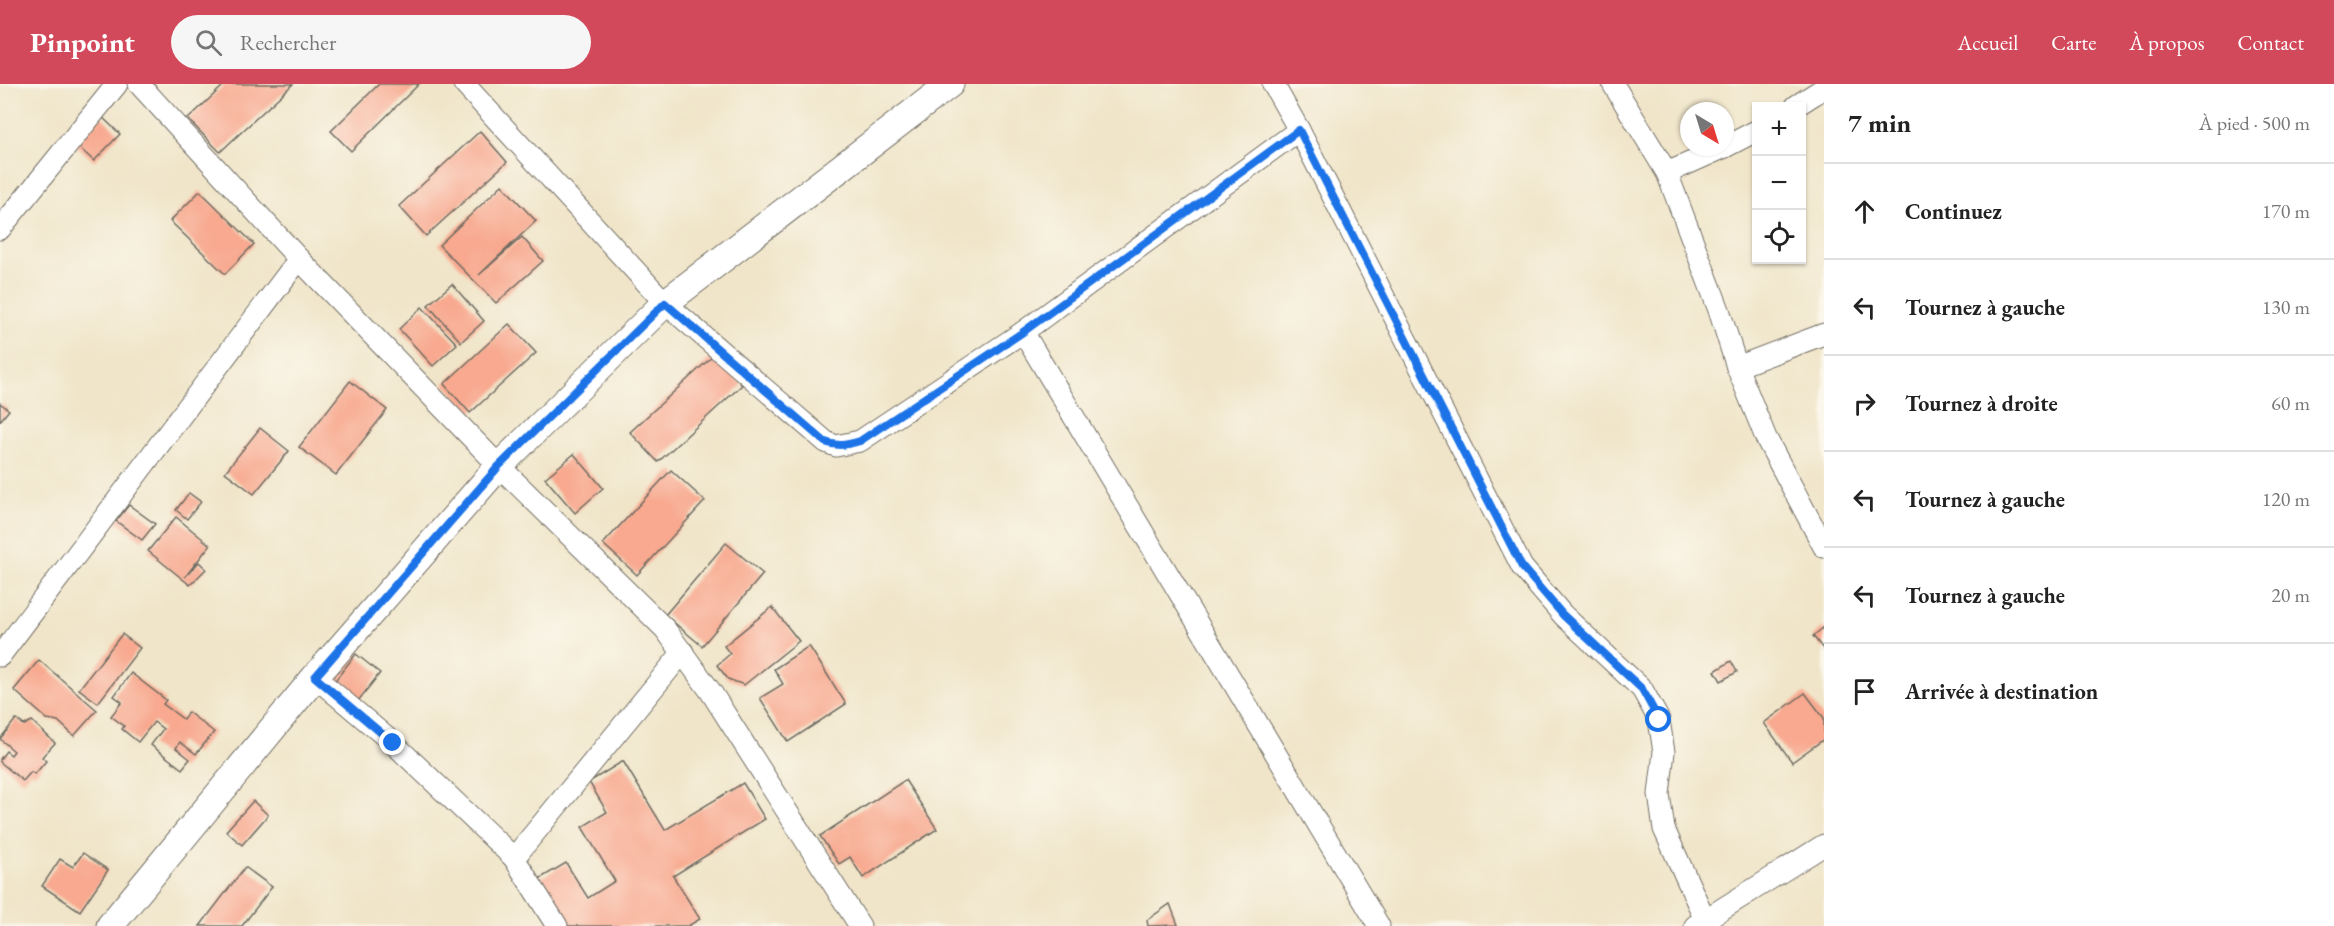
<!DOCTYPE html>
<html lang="fr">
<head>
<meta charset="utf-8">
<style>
  body { margin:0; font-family:"EB Garamond",serif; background:#f6f6f6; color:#222 }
  .controls { position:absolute; right:18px; top:18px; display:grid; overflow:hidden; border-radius:0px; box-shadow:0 2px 4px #0004 }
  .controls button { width:54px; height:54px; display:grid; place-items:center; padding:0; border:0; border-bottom:2px solid #e0e0e0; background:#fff; color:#222; font:30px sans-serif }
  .compass { position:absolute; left:1680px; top:18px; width:54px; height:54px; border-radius:50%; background:#fff; box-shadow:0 2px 4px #0004; rotate:142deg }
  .stop { position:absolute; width:18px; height:18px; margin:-14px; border:4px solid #1a73e8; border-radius:50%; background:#fff }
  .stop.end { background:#1a73e8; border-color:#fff; box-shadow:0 2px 6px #0008 }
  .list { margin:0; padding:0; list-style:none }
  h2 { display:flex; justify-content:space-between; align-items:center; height:78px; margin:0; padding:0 24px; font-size:26px }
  h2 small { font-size:20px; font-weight:400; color:#767676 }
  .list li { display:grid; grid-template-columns:39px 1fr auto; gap:18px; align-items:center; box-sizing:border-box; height:96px; padding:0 24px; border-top:2px solid #e0e0e0 }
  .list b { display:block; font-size:22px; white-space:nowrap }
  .list em { font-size:20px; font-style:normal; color:#767676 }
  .icon { flex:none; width:33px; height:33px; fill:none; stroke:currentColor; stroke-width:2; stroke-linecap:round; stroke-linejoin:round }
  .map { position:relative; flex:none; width:1824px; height:842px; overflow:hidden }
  header { display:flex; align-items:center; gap:36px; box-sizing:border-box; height:84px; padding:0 30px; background:#d1495b; color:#fff }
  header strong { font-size:28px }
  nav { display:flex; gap:33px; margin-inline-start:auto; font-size:21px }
  .search { width:420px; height:54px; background:#f6f6f6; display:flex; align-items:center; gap:15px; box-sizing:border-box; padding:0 21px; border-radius:33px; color:#767676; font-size:22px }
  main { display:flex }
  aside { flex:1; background:#fff }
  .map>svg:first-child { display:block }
  .building { fill:#f8a98f }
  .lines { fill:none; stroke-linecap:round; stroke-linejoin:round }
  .minor-casing { stroke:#706c62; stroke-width:23 }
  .tertiary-casing { stroke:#706c62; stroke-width:29 }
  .minor { stroke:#fff; stroke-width:21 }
  .tertiary { stroke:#fff; stroke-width:27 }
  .route { stroke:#1a73e8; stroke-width:8 }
</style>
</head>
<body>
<header>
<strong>Pinpoint</strong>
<div class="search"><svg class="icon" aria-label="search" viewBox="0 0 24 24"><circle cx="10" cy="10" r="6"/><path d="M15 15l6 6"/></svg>Rechercher</div>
<nav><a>Accueil</a><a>Carte</a><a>À propos</a><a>Contact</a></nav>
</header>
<main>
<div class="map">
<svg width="1824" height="842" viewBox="0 0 1824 842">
  <rect width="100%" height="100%" fill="#fbf7ec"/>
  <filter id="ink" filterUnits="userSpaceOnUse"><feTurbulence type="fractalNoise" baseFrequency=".0167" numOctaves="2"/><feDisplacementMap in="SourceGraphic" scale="12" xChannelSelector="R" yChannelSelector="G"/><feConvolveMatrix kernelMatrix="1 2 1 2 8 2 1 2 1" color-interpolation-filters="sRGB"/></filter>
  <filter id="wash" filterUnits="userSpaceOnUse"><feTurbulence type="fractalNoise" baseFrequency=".008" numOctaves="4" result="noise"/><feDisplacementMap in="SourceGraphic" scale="24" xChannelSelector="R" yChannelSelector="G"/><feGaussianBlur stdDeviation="1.35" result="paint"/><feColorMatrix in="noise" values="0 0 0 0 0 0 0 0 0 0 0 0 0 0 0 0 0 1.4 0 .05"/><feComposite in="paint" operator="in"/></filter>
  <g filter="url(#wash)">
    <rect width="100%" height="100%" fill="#f0e5c9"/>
    <g id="blocks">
      <!-- building -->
      <g class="building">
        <path d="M225,0H293L220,68L188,35Z"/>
        <path d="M379,0H419L351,67L331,47Z"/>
        <path d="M101,32L120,50L94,77L75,60Z"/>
        <path d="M480,47L507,78L426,152L399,122Z"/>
        <path d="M502,101L536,137L479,191L522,153L543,177L496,219L439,161Z"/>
        <path d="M200,107L254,160L225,190L170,137Z"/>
        <path d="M452,200L484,237L461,258L428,221Z"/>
        <path d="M422,223L457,260L433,282L399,245Z"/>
        <path d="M509,240L536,269L470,329L444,300Z"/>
        <path d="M714,271L742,301L658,378L630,348Z"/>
        <path d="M350,297L387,326L336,391L299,363Z"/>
        <path d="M0,319L9,326L0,337Z"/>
        <path d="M260,344L289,367L254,410L225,388Z"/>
        <path d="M574,370L603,404L575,429L545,394Z"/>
        <path d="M671,386L705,417L637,491L603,460Z"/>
        <path d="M189,409L201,418L187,435L176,426Z"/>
        <path d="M129,421L155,440L142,456L116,437Z"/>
        <path d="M176,433L210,461L185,493L199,478L206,485L190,501L148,467Z"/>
        <path d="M726,459L763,490L702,562L665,531Z"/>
        <path d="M772,523L799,557L744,601L728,595L717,581L730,570L724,562Z"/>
        <path d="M1824,543V566L1813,552Z"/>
        <path d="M122,550L140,564L98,619L79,605Z"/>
        <path d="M809,562L846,620L788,658L760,614L783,600L774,585Z"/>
        <path d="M356,570L380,589L358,617L333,599Z"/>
        <path d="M39,576L97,626L74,652L58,637L47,635L14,606Z"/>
        <path d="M1731,577L1737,588L1721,597L1715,587Z"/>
        <path d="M131,589L166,616L163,620L183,635L188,628L214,648L196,670L180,658L176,664L190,675L182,685L151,661L163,645L154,638L138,658L122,645L124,642L111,632L122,618L114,612Z"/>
        <path d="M1805,609L1824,634V655L1792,678L1764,639Z"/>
        <path d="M16,635L24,641L32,637L55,659L42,673L46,677L35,690L31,688L23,697L0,678V675L6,667L11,671L14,667L0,655Z"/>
        <path d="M623,677L665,746L743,699L765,735L673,792L700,835L688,842H568L539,795L566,779L588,814L615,797L582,743L607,728L589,698Z"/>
        <path d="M905,696L937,745L863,794L850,773L839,780L820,752Z"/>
        <path d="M253,717L268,731L242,761L226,747Z"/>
        <path d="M83,769L108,786L80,827L42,802L60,775L73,783Z"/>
        <path d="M245,783L272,803L242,842H200Z"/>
        <path d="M1170,820L1178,841L1148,842L1147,836Z"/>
      </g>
    </g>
  </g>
  <g filter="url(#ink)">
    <use href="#blocks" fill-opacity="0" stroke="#706c62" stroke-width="1.5"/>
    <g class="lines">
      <defs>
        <g id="minor">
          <path d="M139,0L299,175L499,382L665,545L711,608L860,842"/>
          <path d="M464,0L665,219L826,358L836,362L860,357L1023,248L1299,46"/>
          <path d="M1273,0L1299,46L1522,483L1563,531L1642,605L1659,636L1664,668L1659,710L1664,745L1708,842"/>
          <path d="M1613,0L1667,89L1719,226L1737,283L1766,354L1824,463"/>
          <path d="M1796,22L1824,4"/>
          <path d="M1725,63L1756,47"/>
          <path d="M1667,89L1725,63"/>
          <path d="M0,145L117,0"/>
          <path d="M1023,248L1379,842"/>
          <path d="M1737,283L1824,250"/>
          <path d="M0,572L299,175"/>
          <path d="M315,593L393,659L514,774L557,842"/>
          <path d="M514,774L683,568"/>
          <path d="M1695,842L1824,761"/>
        </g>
        <path id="tertiary" d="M110,842L315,593L499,382L665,219L950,0"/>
      </defs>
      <!-- minor casing -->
      <use href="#minor" class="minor-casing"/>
      <!-- tertiary casing -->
      <use href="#tertiary" class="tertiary-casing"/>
      <!-- minor -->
      <use href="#minor" class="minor"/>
      <!-- tertiary -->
      <use href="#tertiary" class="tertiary"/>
    </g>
  </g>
  <g class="lines" filter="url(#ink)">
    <!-- route -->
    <path class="route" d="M393,659L315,593L499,382L665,219L825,358C838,363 847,361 860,357L1023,248L1299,46L1522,483L1563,531L1642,605L1659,636"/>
  </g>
</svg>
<div class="controls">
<button>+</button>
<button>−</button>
<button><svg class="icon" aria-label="locate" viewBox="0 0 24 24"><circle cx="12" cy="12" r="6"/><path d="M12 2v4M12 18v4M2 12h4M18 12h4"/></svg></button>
</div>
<svg class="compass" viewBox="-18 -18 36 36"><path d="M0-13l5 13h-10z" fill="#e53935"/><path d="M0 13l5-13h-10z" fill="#767676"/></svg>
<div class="stop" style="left:1659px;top:636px"></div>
<div class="stop end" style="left:393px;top:659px"></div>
</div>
<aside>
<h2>7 min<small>À pied · 500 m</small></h2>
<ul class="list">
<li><svg class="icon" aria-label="ahead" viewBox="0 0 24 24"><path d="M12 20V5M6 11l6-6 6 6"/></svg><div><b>Continuez</b></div><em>170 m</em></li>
<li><svg class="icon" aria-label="left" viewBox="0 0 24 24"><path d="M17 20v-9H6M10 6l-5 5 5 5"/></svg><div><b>Tournez à gauche</b></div><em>130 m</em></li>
<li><svg class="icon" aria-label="right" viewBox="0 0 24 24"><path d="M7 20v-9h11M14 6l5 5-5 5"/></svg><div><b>Tournez à droite</b></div><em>60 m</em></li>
<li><svg class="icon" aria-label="left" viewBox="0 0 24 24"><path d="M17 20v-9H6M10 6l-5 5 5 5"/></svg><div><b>Tournez à gauche</b></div><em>120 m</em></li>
<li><svg class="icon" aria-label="left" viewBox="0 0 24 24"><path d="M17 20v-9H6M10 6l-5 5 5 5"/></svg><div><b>Tournez à gauche</b></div><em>20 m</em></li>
<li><svg class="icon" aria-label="arrive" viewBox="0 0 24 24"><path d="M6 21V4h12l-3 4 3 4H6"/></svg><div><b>Arrivée à destination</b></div></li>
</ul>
</aside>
</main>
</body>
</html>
